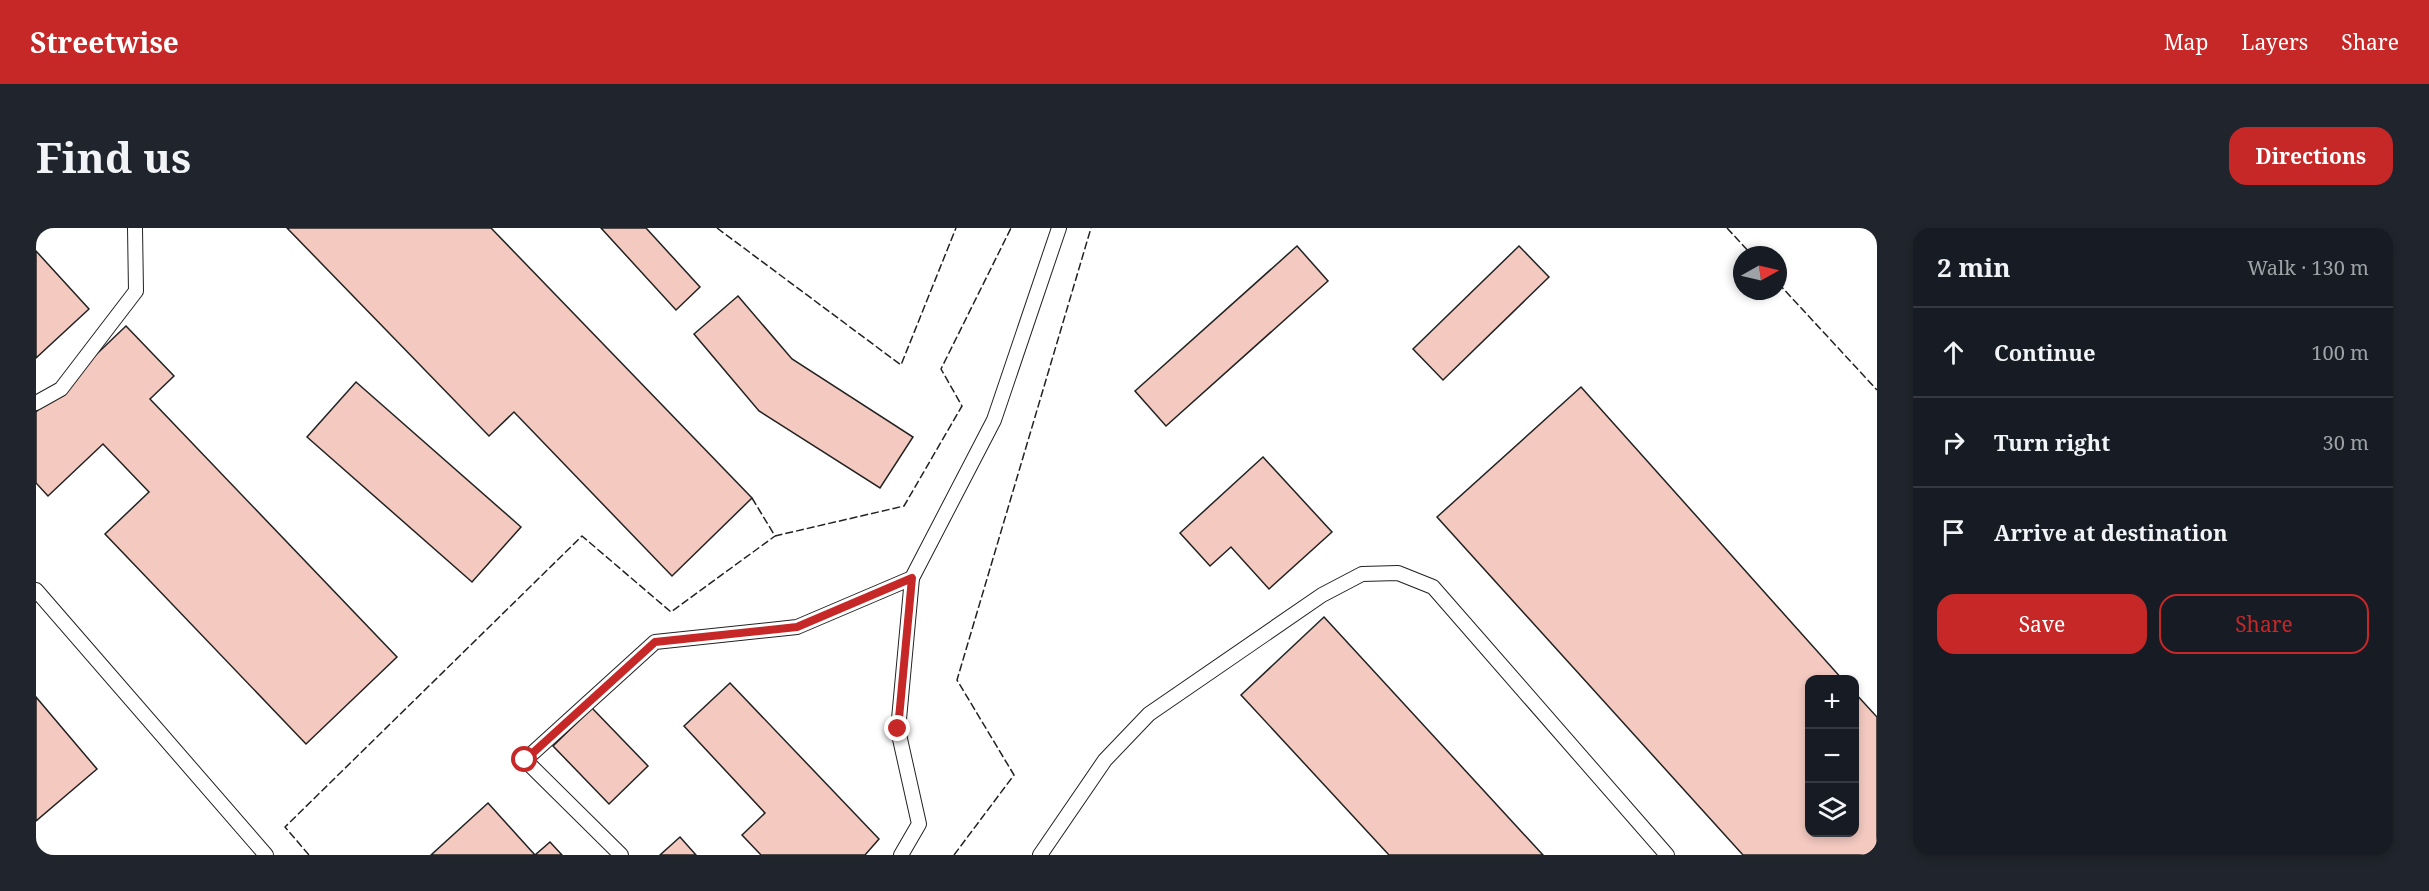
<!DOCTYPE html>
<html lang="en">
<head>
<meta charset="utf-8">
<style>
  body { margin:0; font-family:"Noto Serif",serif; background:#20242c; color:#f1f3f6 }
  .controls { position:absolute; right:18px; bottom:18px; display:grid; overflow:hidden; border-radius:12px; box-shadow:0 3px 9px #0003 }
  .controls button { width:54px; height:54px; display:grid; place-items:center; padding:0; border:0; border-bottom:2px solid #363941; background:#171b24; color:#f1f3f6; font:30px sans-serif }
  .compass { position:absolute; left:1697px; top:18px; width:54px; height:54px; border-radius:50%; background:#171b24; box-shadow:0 3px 9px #0003; rotate:82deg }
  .stop { position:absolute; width:18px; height:18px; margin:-14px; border:4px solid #c62828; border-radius:50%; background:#fff }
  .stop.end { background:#c62828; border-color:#fff; box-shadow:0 2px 6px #0008 }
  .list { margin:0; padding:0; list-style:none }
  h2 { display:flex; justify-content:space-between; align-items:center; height:78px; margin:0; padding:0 24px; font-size:26px }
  h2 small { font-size:20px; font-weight:400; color:#9ea1a6 }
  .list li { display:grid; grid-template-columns:39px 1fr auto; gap:18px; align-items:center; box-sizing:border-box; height:90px; padding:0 24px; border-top:2px solid #363941 }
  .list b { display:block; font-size:22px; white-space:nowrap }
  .list em { font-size:20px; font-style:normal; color:#9ea1a6 }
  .actions { display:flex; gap:12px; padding:18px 24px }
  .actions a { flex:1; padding:14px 0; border:2px solid #c62828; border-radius:18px; text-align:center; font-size:21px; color:#c62828 }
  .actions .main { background:#c62828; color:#fff }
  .icon { flex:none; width:33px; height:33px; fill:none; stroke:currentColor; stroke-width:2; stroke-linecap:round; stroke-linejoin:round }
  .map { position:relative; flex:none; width:1841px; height:627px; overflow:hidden; border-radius:18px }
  header { display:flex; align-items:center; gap:36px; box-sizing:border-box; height:84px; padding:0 30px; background:#c62828; color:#fff }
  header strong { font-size:28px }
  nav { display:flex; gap:33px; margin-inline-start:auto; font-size:21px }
  .intro { display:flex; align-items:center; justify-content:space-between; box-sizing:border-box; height:144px; padding:0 36px }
  h1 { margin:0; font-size:42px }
  .button { padding:15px 27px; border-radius:18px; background:#c62828; color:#fff; font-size:21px; font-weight:700 }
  main { display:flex; gap:36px; padding:0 36px }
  aside { flex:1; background:#171b24; border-radius:18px; box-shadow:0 3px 9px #0003 }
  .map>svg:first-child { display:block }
  .building { fill:#f3c9c0; stroke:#222; stroke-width:1.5 }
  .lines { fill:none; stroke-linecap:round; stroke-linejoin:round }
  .service-casing { stroke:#222; stroke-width:16 }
  .service { stroke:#fff; stroke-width:14 }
  .fence { stroke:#222; stroke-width:1.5; stroke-dasharray:8 3; stroke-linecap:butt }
  .route { stroke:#c62828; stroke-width:8 }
</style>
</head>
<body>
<header>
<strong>Streetwise</strong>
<nav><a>Map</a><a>Layers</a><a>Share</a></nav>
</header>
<div class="intro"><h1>Find us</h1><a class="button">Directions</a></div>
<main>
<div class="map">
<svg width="1841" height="627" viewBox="0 0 1841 627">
  <rect width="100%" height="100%" fill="#fff"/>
  <!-- building -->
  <g class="building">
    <path d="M251,0H455L716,270L636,348L478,184L453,208Z"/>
    <path d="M565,0H610L664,59L640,82Z"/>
    <path d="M1261,18L1292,53L1130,198L1099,163Z"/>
    <path d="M1483,18L1513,49L1407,152L1377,121Z"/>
    <path d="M0,23L53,81L0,130Z"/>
    <path d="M702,68L756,131L877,209L844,260L723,183L658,106Z"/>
    <path d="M90,98L138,148L114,171L361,429L270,516L69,306L113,264L67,216L12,268L0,255V184Z"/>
    <path d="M320,154L485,299L436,354L271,209Z"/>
    <path d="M1545,159L1807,452H1774V604H1818V464L1841,489V627H1707L1401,289Z"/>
    <path d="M1227,229L1296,304L1233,361L1195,319L1174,338L1144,305Z"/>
    <path d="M1288,389L1507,627H1353L1205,467Z"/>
    <path d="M694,455L843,611L829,627H725L706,607L729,585L648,498Z"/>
    <path d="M0,469L61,541L0,593Z"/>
    <path d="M556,480L612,538L573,576L517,518Z"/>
    <path d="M452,575L499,627H395Z"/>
    <path d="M644,609L660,627H624Z"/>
    <path d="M514,614L526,627H499Z"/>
  </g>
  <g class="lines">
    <defs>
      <g id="service">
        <path d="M0,175L25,161L100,63L99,0"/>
        <path d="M0,362L230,627"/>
        <path d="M585,627L489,532L619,414L761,399L876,350L958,192L1023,0"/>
        <path d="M865,627L883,596L862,502L876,350"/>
        <path d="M1004,627L1069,532L1113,486L1286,367L1326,346L1362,345L1397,359L1631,627"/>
      </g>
    </defs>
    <!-- service casing -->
    <use href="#service" class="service-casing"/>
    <!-- service -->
    <use href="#service" class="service"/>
    <!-- fence -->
    <g class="fence">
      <path d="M681,0L865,137L920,0"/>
      <path d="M1691,0L1716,27"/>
      <path d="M1742,55L1841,162"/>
      <path d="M716,270L739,308L868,278L926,178L905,141L975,0"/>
      <path d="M273,627L249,599L546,308L635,384L739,308"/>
      <path d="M918,627L978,547L921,452L1055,0"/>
    </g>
  </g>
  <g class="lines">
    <!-- route -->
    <path class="route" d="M489,532L619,414L761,399L876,350L862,501"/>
  </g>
</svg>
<div class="controls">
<button>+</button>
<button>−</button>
<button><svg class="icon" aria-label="layers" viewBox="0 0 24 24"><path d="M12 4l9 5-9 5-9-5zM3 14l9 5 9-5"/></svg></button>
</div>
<svg class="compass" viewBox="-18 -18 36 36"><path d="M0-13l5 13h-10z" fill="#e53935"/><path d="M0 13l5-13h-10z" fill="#9ea1a6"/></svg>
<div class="stop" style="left:489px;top:532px"></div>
<div class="stop end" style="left:862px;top:501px"></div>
</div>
<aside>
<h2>2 min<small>Walk · 130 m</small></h2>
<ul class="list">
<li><svg class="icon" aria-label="ahead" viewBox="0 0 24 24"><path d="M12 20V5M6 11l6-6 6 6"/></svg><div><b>Continue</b></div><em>100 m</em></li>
<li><svg class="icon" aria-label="right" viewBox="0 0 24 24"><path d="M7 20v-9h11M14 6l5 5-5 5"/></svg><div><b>Turn right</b></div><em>30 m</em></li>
<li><svg class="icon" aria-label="arrive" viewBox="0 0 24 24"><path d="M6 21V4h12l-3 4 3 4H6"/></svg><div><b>Arrive at destination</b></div></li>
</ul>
<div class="actions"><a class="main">Save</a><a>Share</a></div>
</aside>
</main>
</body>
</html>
